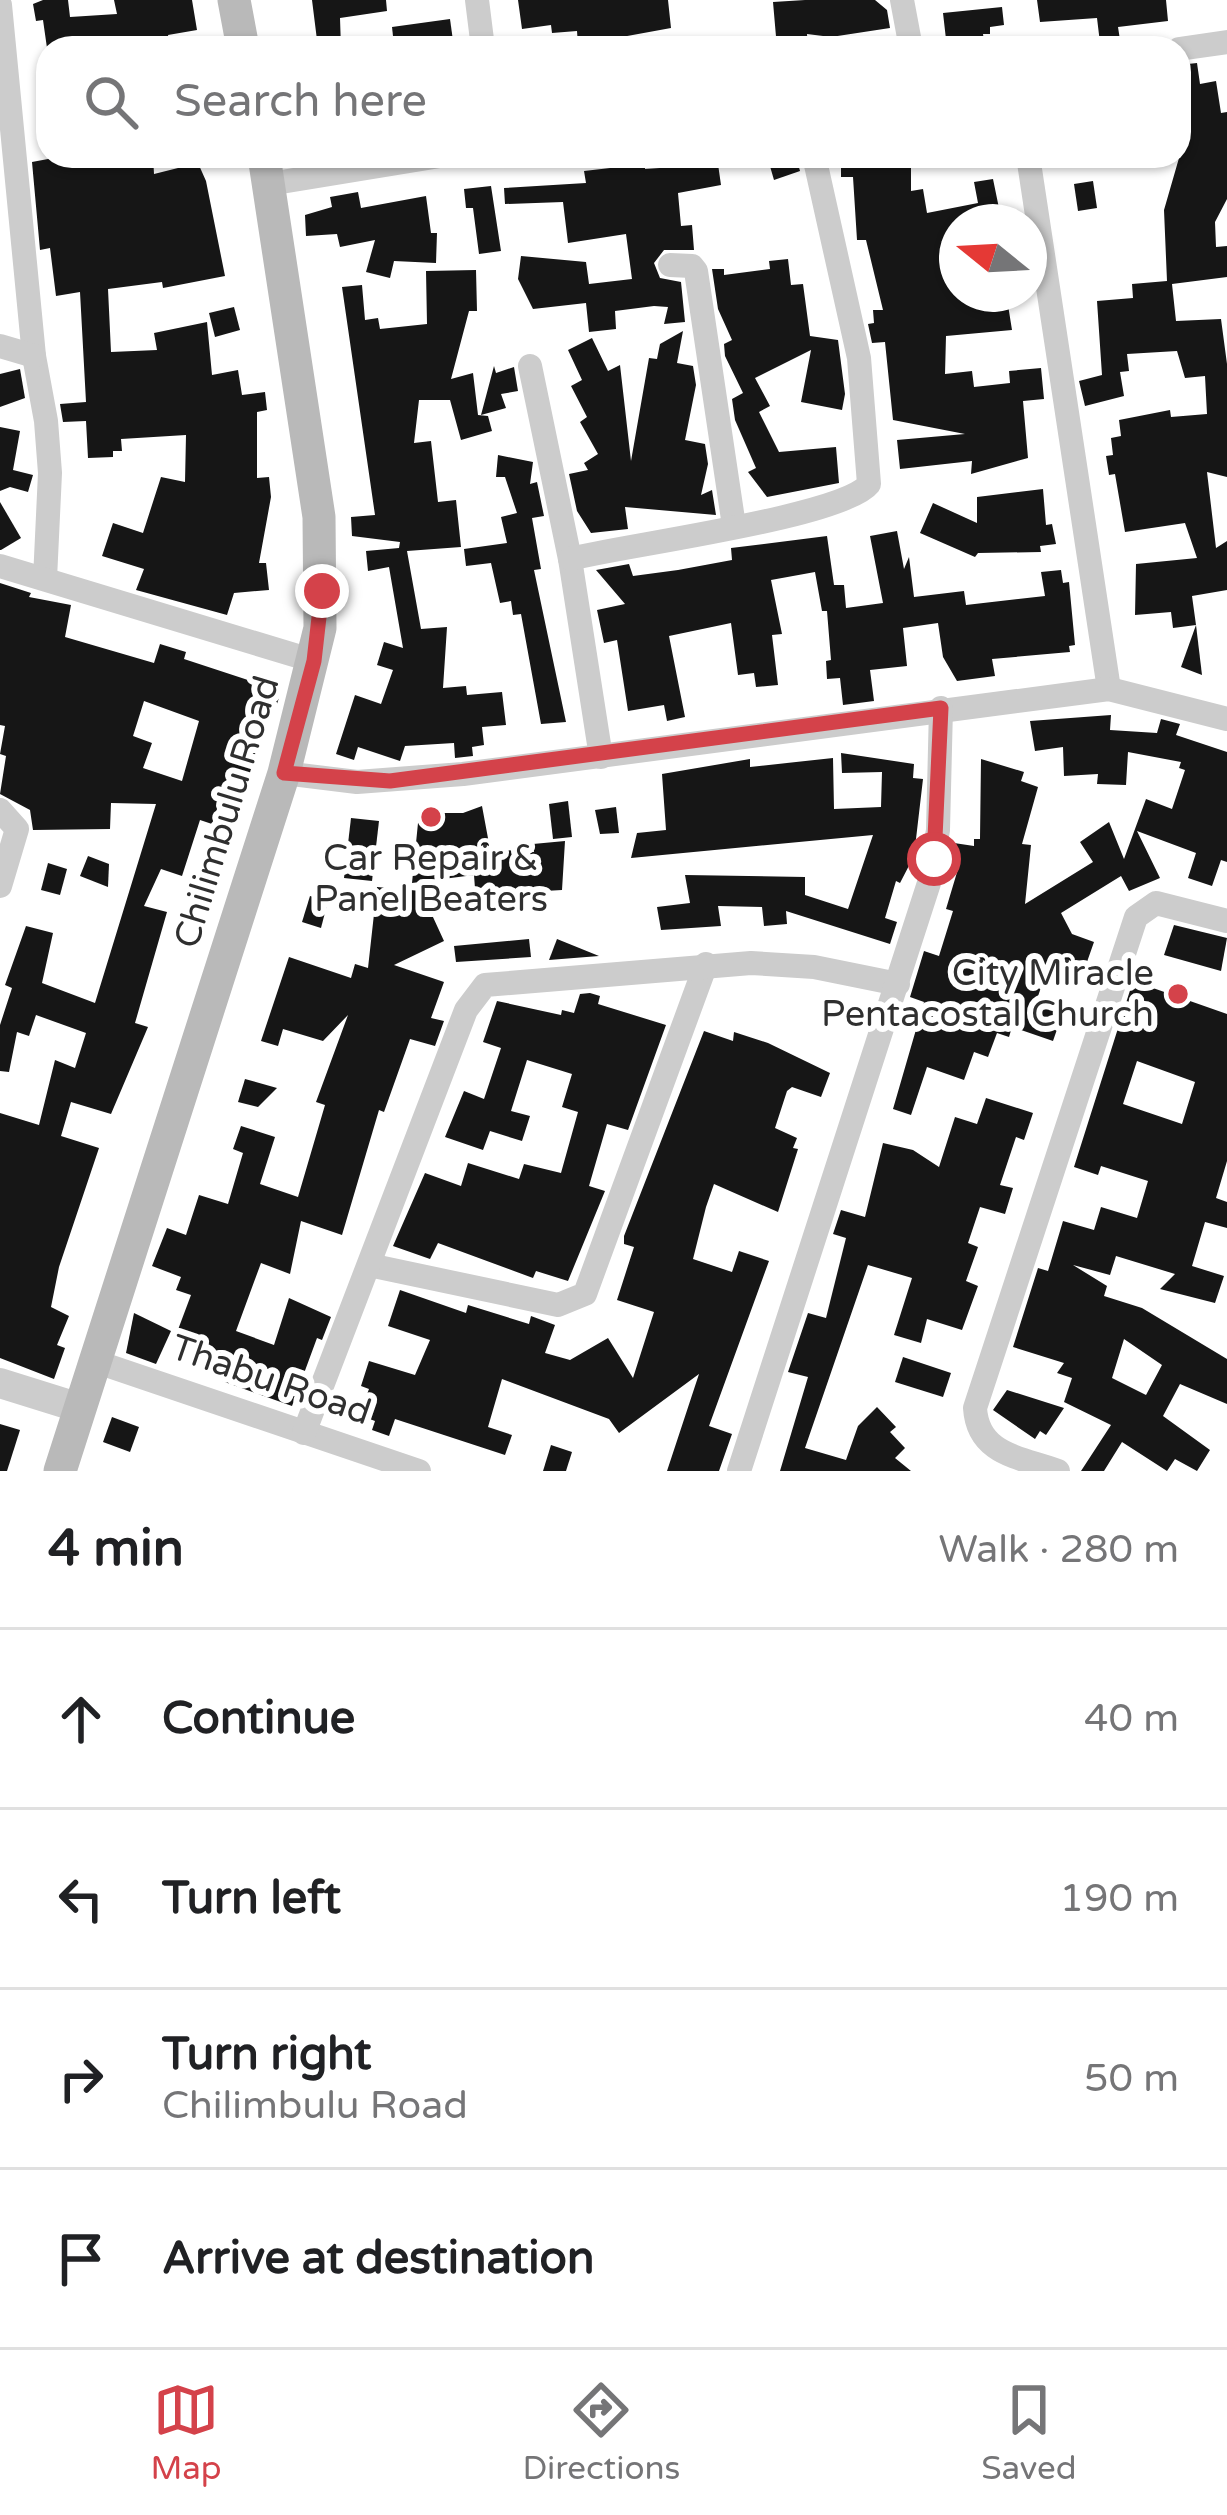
<!DOCTYPE html>
<html lang="en">
<head>
<meta charset="utf-8">
<style>
  body { margin:0; font-family:"Varela Round",sans-serif; background:#f2f2f2; color:#202124 }
  .compass { position:absolute; left:939px; top:204px; width:108px; height:108px; border-radius:50%; background:#fff; box-shadow:0 3px 9px #0004; rotate:288deg }
  .stop { position:absolute; width:36px; height:36px; margin:-27px; border:9px solid #d4424a; border-radius:50%; background:#fff }
  .stop.end { background:#d4424a; border-color:#fff; box-shadow:0 3px 12px #0008 }
  .list { margin:0; padding:0; list-style:none }
  h2 { display:flex; justify-content:space-between; align-items:center; height:156px; margin:0; padding:0 48px; font-size:51px }
  h2 small { font-size:39px; font-weight:400; color:#757577 }
  .list li { display:grid; grid-template-columns:78px 1fr auto; gap:36px; align-items:center; box-sizing:border-box; height:180px; padding:0 48px; border-top:3px solid #e0e0e0 }
  .list b { display:block; font-size:45px; white-space:nowrap }
  .list p { margin:0; font-size:39px; white-space:nowrap; color:#757577 }
  .list em { font-size:39px; font-style:normal; color:#757577 }
  .icon { flex:none; width:66px; height:66px; fill:none; stroke:currentColor; stroke-width:2; stroke-linecap:round; stroke-linejoin:round }
  .map { position:relative; flex:none; width:1227px; height:1471px; overflow:hidden }
  .search { position:absolute; background:#fff; box-shadow:0 3px 9px #0004; left:36px; right:36px; top:36px; height:132px; display:flex; align-items:center; gap:30px; box-sizing:border-box; padding:0 42px; border-radius:36px; color:#757577; font-size:45px }
  .sheet { height:876px; background:#fff }
  nav { display:flex; justify-content:space-around; align-items:center; box-sizing:border-box; height:168px; border-top:3px solid #e0e0e0; background:#fff; font-size:33px; color:#757577 }
  nav a { display:grid; justify-items:center; gap:6px }
  nav .on { color:#d4424a }
  .map>svg:first-child { display:block }
  .building { fill:#161616; fill-rule:evenodd }
  .lines { fill:none; stroke-linecap:round; stroke-linejoin:round }
  .minor { stroke:#ccc; stroke-width:24 }
  .tertiary { stroke:#ccc; stroke-width:30 }
  .secondary { stroke:#b9b9b9; stroke-width:33 }
  .route { stroke:#d4424a; stroke-width:15 }
  .poi-dot { fill:#d4424a; stroke:#fff; stroke-width:4.5 }
  .labels { text-anchor:middle; dominant-baseline:central; stroke-width:12; stroke-linejoin:round; paint-order:stroke }
  .street-label { font-size:36px; fill:#2f2f2f; stroke:#fff }
  .poi-label { font-size:36px; fill:#2f2f2f; stroke:#fff }
</style>
</head>
<body>
<div class="map">
<svg width="1227" height="1471" viewBox="0 0 1227 1471">
  <rect width="100%" height="100%" fill="#fff"/>
  <!-- building -->
  <g class="building">
    <path d="M43,0H68L70,17L117,14L114,0H192L197,30L168,35L170,46L160,48H123L121,37L47,48L43,20L36,21L33,4Z"/>
    <path d="M312,0H386L387,11L340,18L341,48H318Z"/>
    <path d="M518,0H668L671,28L578,45L577,31L552,33L551,25L522,29Z"/>
    <path d="M805,0H875L887,10L890,28L831,37L807,34L808,48H777L773,2Z"/>
    <path d="M1037,0H1166L1168,21L1118,27L1120,40L1100,43L1097,18L1040,22Z"/>
    <path d="M1002,7L1004,25L990,27V34H983L985,48H947L943,13Z"/>
    <path d="M450,19L454,48L394,45L392,27Z"/>
    <path d="M1197,63L1200,84L1216,81L1221,113L1227,112V199L1215,222L1216,247L1227,246V277L1172,284L1176,321L1221,319L1227,364V477L1207,472L1216,548L1227,541V590L1192,596L1196,625L1173,628L1171,612L1135,615L1136,564L1197,558L1185,523L1125,532L1115,474L1109,475L1106,456L1113,455L1111,438L1121,436L1119,420L1170,410L1171,417L1207,414L1205,376L1185,378L1177,351L1127,354L1129,371L1120,372L1124,396L1085,406L1079,381L1102,375L1097,301L1133,298L1132,284L1167,281L1164,210L1179,158V65Z"/>
    <path d="M64,156H153L154,174L198,163L206,181L225,276L163,288L162,282L108,289L111,352L157,350L154,333L207,322L212,375L238,370L242,395L265,392L267,410L257,412V478L269,477L271,497L259,563H266L269,590L234,593L227,615L136,590L144,569L102,556L113,523L143,533L161,477L185,482L186,435L121,439L122,451H113V457L88,458L86,421L63,422L60,404L86,402L80,292L56,296L50,248L40,250L32,162Z"/>
    <path d="M767,156H796L800,171L774,180Z"/>
    <path d="M911,156V191L923,189L927,213L978,203L974,182L993,179L1001,218L951,227L957,297L977,295L978,309L1008,305L1012,330L946,336L945,374L972,371L974,387L1010,383L1009,371L1041,368L1044,399L1023,401L1028,458L971,474L972,461L900,469L897,440L965,434L893,420L885,342L872,343L868,324L874,323L873,310H883L866,240H857L853,177H841V157Z"/>
    <path d="M645,164V169L718,164L721,185L678,193L681,226L692,225L694,250H664L654,263L660,278L681,282L685,322L664,324L668,307L654,306L615,311L616,329L589,332L586,303L533,309L518,279L521,256L586,262L589,284L632,279L626,234L568,243L563,202L505,204L504,188L586,183L584,171Z"/>
    <path d="M1093,181L1097,208L1078,211L1074,184Z"/>
    <path d="M491,186L501,251L479,254L473,208H466L464,189Z"/>
    <path d="M358,192L361,208L426,196L431,233H437L436,263L394,261L390,278L366,272L375,240L340,247L337,234L306,236L305,215L332,207L330,197Z"/>
    <path d="M788,259L791,285L803,284L810,336L838,340L845,394L842,410L801,402L811,350L755,378L770,406L759,412L779,452L836,447L839,483L767,497L748,472L756,468L735,420L732,399L743,393L725,356L724,344L732,340L718,309L712,269H724V275L770,269L769,261Z"/>
    <path d="M476,270L477,311H469L451,379L473,373L478,415L488,416L492,431L461,440L450,400H419L414,443L431,441L438,502L456,500L461,547L407,551L421,629L447,627L443,688L466,686L467,695L502,692L506,725L482,727L484,745L472,747L473,756L455,758L454,743L405,746L400,761L358,747L354,760L336,754L355,695L381,704L393,670L377,665L384,642L403,648L389,567L368,571L366,551L399,548L400,542L352,536L351,517L375,515L342,287L362,285L365,320L378,318L380,329L427,324L426,271Z"/>
    <path d="M234,307L240,330L215,337L209,313Z"/>
    <path d="M683,331L677,363L693,366L696,385L685,440L705,444L708,464L701,495L712,490L716,515L625,507L628,529L591,533L577,511L569,474L588,470L584,463L598,454L580,422L587,417L571,386L582,380L568,350L592,338L608,371L620,365L631,461L649,358L657,359L660,344Z"/>
    <path d="M494,366L496,373L514,367L518,391L501,394L506,408L481,415Z"/>
    <path d="M20,369L25,398L0,407V374Z"/>
    <path d="M0,427L20,431L13,470L33,475L28,492L10,487L0,491Z"/>
    <path d="M498,455L533,462L530,484L537,482L544,516L532,518L541,569L534,570L566,722L541,724L521,614L513,615L511,601L500,603L491,563L466,566L464,549L507,543L501,517L517,513L505,477H496Z"/>
    <path d="M1043,489L1046,525L1052,524L1056,544L1040,546L1041,552L978,553L975,557L920,533L933,503L977,523V497Z"/>
    <path d="M0,502L21,538L1,550H0Z"/>
    <path d="M897,531L904,569L909,557L914,597L964,591L966,605L1045,596L1041,572L1061,570L1063,583L1069,582L1075,645L1069,646L1070,652L992,659L995,676L957,681L943,657L938,623L903,628L907,666L870,670L874,701L843,705L840,678L827,679L826,661L831,660L827,611H822L815,572L771,580L782,634L772,635L778,685L756,687L754,673L738,675L731,623L669,636L685,717L667,721L664,705L628,711L617,640L604,643L597,610L625,604L596,570L629,564L633,576L678,570L732,560L731,548L827,536L834,585H844L846,608L883,603L870,536Z"/>
    <path d="M0,583L31,593L29,597L71,605L65,637L154,663L160,644L186,652L184,659L254,682L252,688L279,698L271,721L265,719L249,776L230,770L212,824L200,820L182,876L161,869L144,906L167,912L135,1023L148,1027L111,1114L71,1102L61,1136L99,1148L59,1267L51,1307L69,1316L57,1345L65,1348L54,1379L0,1358V1113L39,1125L55,1060L75,1068L86,1033L36,1015L29,1036L17,1032L9,1072L0,1071V1025L12,988L5,985L26,926L53,933L42,983L95,1003L156,804L111,803L110,829L33,830L30,810L0,794L6,756L0,754L5,726L0,725ZM144,701L199,721L182,781L143,768L152,743L133,736Z"/>
    <path d="M1196,625L1202,675L1181,667Z"/>
    <path d="M1111,715L1110,730L1157,733L1161,719L1180,724L1176,735L1227,752V862L1221,860L1212,886L1188,878L1196,853L1137,831L1160,878L1129,891L1121,876L1061,913L1072,934L1094,942L1081,979L1048,967L1036,1002L1063,1012L1053,1041L1012,1027L1009,1037L997,1033L988,1057L974,1052L964,1080L927,1067L911,1115L893,1109L924,1002L910,997L924,951L939,956L953,911L946,909L958,869L950,868L954,843L974,846V839H980L981,759L1024,772L1021,781L1038,787L1022,844L1031,845L1025,904L1093,862L1080,842L1109,822L1124,859L1146,799L1172,809L1185,770L1179,768L1181,762L1128,752L1126,785L1097,784L1098,774L1064,776L1063,747L1035,751L1030,721Z"/>
    <path d="M841,753L914,764L913,778L923,779L914,856L900,883L896,881L885,918L897,922L890,944L786,911L787,924L764,926L762,907L718,906L721,926L661,930L657,907L690,903L685,875L805,877V895L848,909L873,835L631,858L637,833L666,830L662,774L750,759V767L833,758L834,809L881,807L882,772L842,773Z"/>
    <path d="M568,801L572,837L553,839L549,804Z"/>
    <path d="M482,806L490,849L534,852L533,844L565,841L562,890L510,893L476,902L474,875L412,883L419,813H463Z"/>
    <path d="M616,807L619,833L600,834L595,810Z"/>
    <path d="M351,818L379,821L372,881L344,878Z"/>
    <path d="M88,856L109,864L108,887L80,876Z"/>
    <path d="M48,863L67,869L60,895L41,890Z"/>
    <path d="M377,887L421,891L444,941L394,965L444,982L431,1018L444,1021L435,1046L410,1039L384,1112L379,1110L342,1235L301,1221L290,1274L261,1263L236,1331L274,1345L289,1298L331,1317L322,1340L317,1338L292,1406L222,1381L230,1357L176,1335L191,1295L176,1290L181,1277L152,1266L167,1228L186,1235L199,1195L228,1204L243,1153L233,1149L241,1126L275,1137L260,1184L298,1197L325,1105L316,1102L348,1015L323,1041L283,1029L278,1046L261,1041L289,957L351,978L355,964L368,968Z"/>
    <path d="M310,896L328,901L321,928L302,922Z"/>
    <path d="M1174,925L1227,938L1221,971L1164,955Z"/>
    <path d="M529,939L531,957L456,962L454,946Z"/>
    <path d="M557,939L599,956L549,960Z"/>
    <path d="M1133,981L1227,1014V1161L1216,1198L1227,1202V1228L1205,1222L1192,1266L1224,1276L1215,1303L1160,1289L1175,1274L1116,1256L1110,1275L1073,1265L1107,1286L1104,1296L1142,1308L1227,1359V1404L1180,1384L1163,1416L1210,1450L1197,1471L1175,1459L1167,1471L1122,1442L1104,1471H1081L1111,1425L1064,1402L1072,1378L1057,1373L1064,1363L1013,1347L1038,1268L1048,1271L1063,1221L1094,1230L1101,1207L1137,1218L1148,1181L1101,1166L1098,1175L1074,1167ZM1137,1061L1195,1082L1182,1124L1123,1104ZM1124,1339L1162,1365L1146,1395L1112,1378Z"/>
    <path d="M590,993L600,996L598,1004L666,1025L628,1130L607,1124L589,1186L605,1191L568,1281L536,1271L533,1278L438,1243L430,1259L393,1246L425,1173L461,1186L468,1163L519,1179L524,1164L561,1173L578,1112L562,1107L572,1074L527,1060L511,1111L530,1116L522,1141L490,1131L483,1150L445,1137L464,1091L484,1099L501,1048L483,1042L497,1001L561,1015L562,1010L574,1013L580,994Z"/>
    <path d="M704,1031L733,1041L734,1032L768,1043L830,1073L821,1097L792,1087L787,1091L775,1128L797,1138L793,1148L798,1149L778,1212L714,1184L706,1207L693,1259L732,1272L739,1251L769,1261L709,1426L732,1434L719,1471H667L699,1374L619,1433L609,1419L502,1379L488,1427L512,1435L505,1455L395,1419L389,1436L372,1430L375,1421L359,1415L369,1389L361,1386L369,1361L415,1375L430,1340L388,1326L400,1290L466,1313L468,1305L529,1324L531,1316L555,1325L545,1353L570,1360L608,1338L633,1378L654,1312L617,1300L634,1247L624,1244V1236Z"/>
    <path d="M245,1079L277,1088L258,1107L238,1102Z"/>
    <path d="M986,1098L1033,1113L1024,1140L1016,1137L1000,1185L1013,1188L1005,1214L980,1207L968,1243L978,1247L966,1281L978,1286L962,1330L927,1319L921,1343L894,1335L912,1278L868,1265L805,1448L846,1460L858,1426L877,1407L896,1427L890,1432L905,1448L895,1458L911,1471H780L808,1377L788,1372L808,1313L826,1318L846,1238L833,1234L841,1210L865,1217L883,1143L913,1150L939,1167L955,1117L977,1124Z"/>
    <path d="M134,1313L171,1331L156,1364L126,1353Z"/>
    <path d="M903,1357L951,1373L943,1397L895,1382Z"/>
    <path d="M1007,1390L1064,1408L1046,1435L1040,1431L1035,1439L993,1410Z"/>
    <path d="M112,1417L139,1427L130,1452L103,1442Z"/>
    <path d="M0,1424L20,1430L7,1471H0Z"/>
    <path d="M551,1445L572,1452L566,1471H543Z"/>
  </g>
  <g class="lines">
    <!-- minor -->
    <g class="minor">
      <path d="M477,0L483,48"/>
      <path d="M902,0L911,48"/>
      <path d="M0,5L34,356L46,421L50,473L45,579"/>
      <path d="M1179,49L1227,42"/>
      <path d="M1028,156L1109,689"/>
      <path d="M269,184L440,156"/>
      <path d="M670,265L692,266L696,271L734,526"/>
      <path d="M0,346L34,356"/>
      <path d="M530,366L570,559L601,757"/>
      <path d="M570,559C625,545 843,517 869,484L859,358L814,156"/>
      <path d="M0,566L314,661"/>
      <path d="M284,773L357,782L463,774L1109,689L1227,719"/>
      <path d="M0,810L17,829L0,886"/>
      <path d="M369,1265L558,1305L585,1294L706,964"/>
      <path d="M97,1362L419,1471"/>
      <path d="M304,1433L466,1010L485,985L751,963L814,967L898,984"/>
      <path d="M739,1471L929,883L938,830L941,708"/>
      <path d="M1058,1471C1020,1457 978,1455 975,1408L1136,917L1156,903L1227,921"/>
    </g>
    <!-- tertiary -->
    <path class="tertiary" d="M0,1383L80,1408"/>
    <!-- secondary -->
    <g class="secondary">
      <path d="M234,0L243,48"/>
      <path d="M60,1471L284,773L320,628L319,517L264,156"/>
    </g>
  </g>
  <g class="lines">
    <!-- route -->
    <path class="route" d="M322,591L314,661L284,773L390,781L941,708L934,859"/>
  </g>
  <!-- markers -->
  <g class="poi-dot">
    <circle cx="431" cy="817" r="12"/>
    <circle cx="1178" cy="994" r="12"/>
  </g>
  <g class="labels">
    <!-- street labels -->
    <g class="street-label">
      <text transform="translate(227 812) rotate(-73)">Chilimbulu Road</text>
      <text transform="translate(271 1380) rotate(19)">Thabu Road</text>
    </g>
    <!-- poi labels -->
    <g class="poi-label">
      <text x="431" y="858">Car Repair &amp;<tspan x="431" dy="41">Panel Beaters</tspan></text>
      <text x="1154" y="973" text-anchor="end">City Miracle<tspan x="1154" dy="41">Pentacostal Church</tspan></text>
    </g>
  </g>
</svg>
<svg class="compass" viewBox="-18 -18 36 36"><path d="M0-13l5 13h-10z" fill="#e53935"/><path d="M0 13l5-13h-10z" fill="#757577"/></svg>
<div class="stop" style="left:934px;top:859px"></div>
<div class="stop end" style="left:322px;top:591px"></div>
<div class="search"><svg class="icon" aria-label="search" viewBox="0 0 24 24"><circle cx="10" cy="10" r="6"/><path d="M15 15l6 6"/></svg>Search here</div>
</div>
<section class="sheet">
<h2>4 min<small>Walk · 280 m</small></h2>
<ul class="list">
<li><svg class="icon" aria-label="ahead" viewBox="0 0 24 24"><path d="M12 20V5M6 11l6-6 6 6"/></svg><div><b>Continue</b></div><em>40 m</em></li>
<li><svg class="icon" aria-label="left" viewBox="0 0 24 24"><path d="M17 20v-9H6M10 6l-5 5 5 5"/></svg><div><b>Turn left</b></div><em>190 m</em></li>
<li><svg class="icon" aria-label="right" viewBox="0 0 24 24"><path d="M7 20v-9h11M14 6l5 5-5 5"/></svg><div><b>Turn right</b><p>Chilimbulu Road</p></div><em>50 m</em></li>
<li><svg class="icon" aria-label="arrive" viewBox="0 0 24 24"><path d="M6 21V4h12l-3 4 3 4H6"/></svg><div><b>Arrive at destination</b></div></li>
</ul>
</section>
<nav>
<a class="on"><svg class="icon" aria-label="map" viewBox="0 0 24 24"><path d="M3 6l6-2 6 2 6-2v14l-6 2-6-2-6 2zM9 4v14M15 6v14"/></svg>Map</a>
<a><svg class="icon" aria-label="directions" viewBox="0 0 24 24"><path d="M12 3l9 9-9 9-9-9zM9 14v-3h6M13 9l2 2-2 2"/></svg>Directions</a>
<a><svg class="icon" aria-label="saved" viewBox="0 0 24 24"><path d="M7 4h10v16l-5-4-5 4z"/></svg>Saved</a>
</nav>
</body>
</html>
